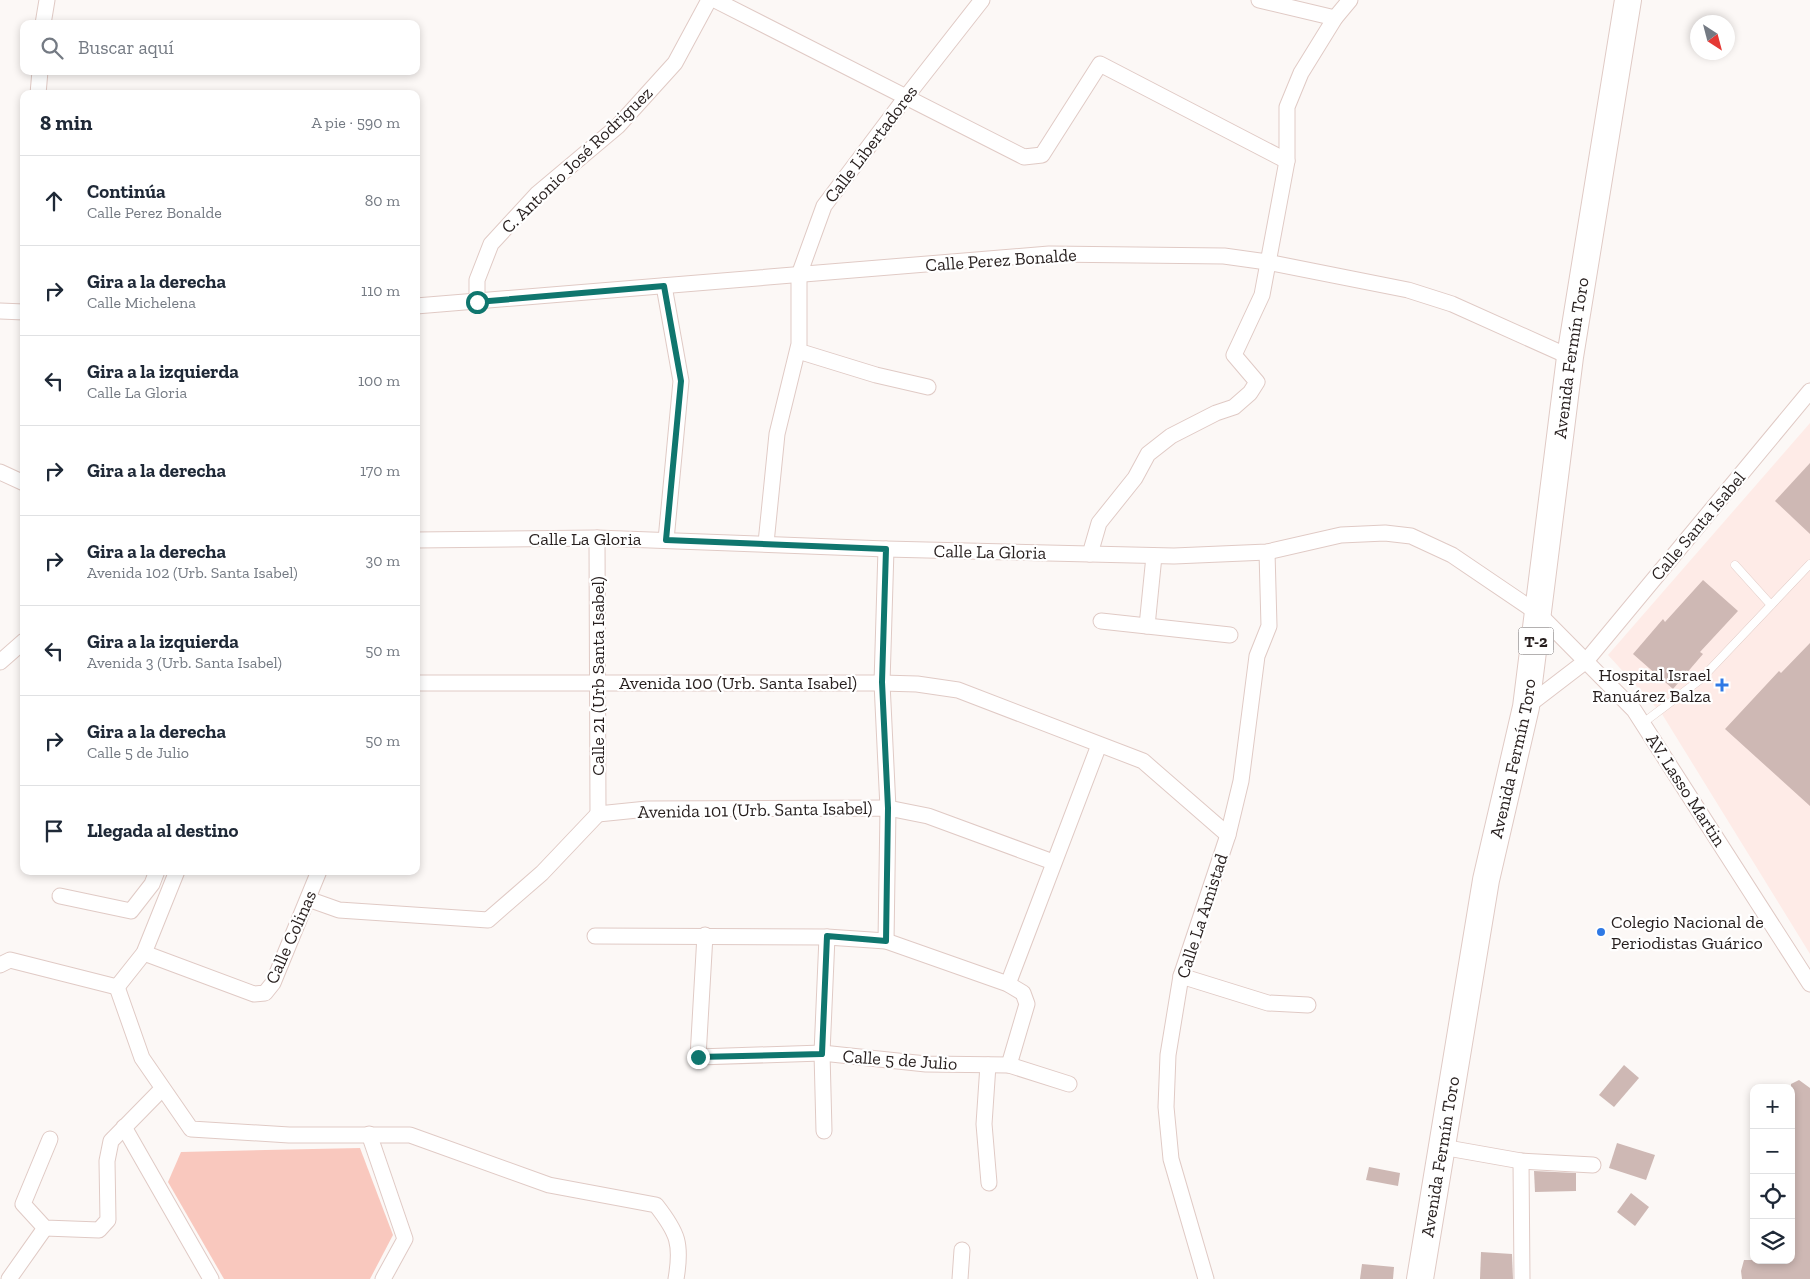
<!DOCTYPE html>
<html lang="es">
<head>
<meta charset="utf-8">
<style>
  body { margin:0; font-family:"Zilla Slab",serif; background:#f6f6f7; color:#1f2937 }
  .controls { position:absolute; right:15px; bottom:15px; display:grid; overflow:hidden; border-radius:10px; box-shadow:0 2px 8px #0003 }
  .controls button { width:45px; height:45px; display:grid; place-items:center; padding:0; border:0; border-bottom:1px solid #e0e1e3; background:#fff; color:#1f2937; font:25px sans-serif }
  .compass { position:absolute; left:1690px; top:15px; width:45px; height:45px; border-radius:50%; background:#fff; box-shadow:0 2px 8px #0003; rotate:144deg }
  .stop { position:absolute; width:15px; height:15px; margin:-11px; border:4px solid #0f766e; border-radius:50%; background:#fff }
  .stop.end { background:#0f766e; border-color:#fff; box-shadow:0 1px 5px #0008 }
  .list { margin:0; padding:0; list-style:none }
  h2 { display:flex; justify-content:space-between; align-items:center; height:65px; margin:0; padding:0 20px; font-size:21px }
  h2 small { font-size:16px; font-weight:400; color:#747a83 }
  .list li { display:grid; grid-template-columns:32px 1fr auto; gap:15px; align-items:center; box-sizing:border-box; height:90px; padding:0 20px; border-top:1px solid #e0e1e3 }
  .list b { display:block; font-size:19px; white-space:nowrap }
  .list p { margin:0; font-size:16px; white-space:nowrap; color:#747a83 }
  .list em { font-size:16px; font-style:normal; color:#747a83 }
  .icon { flex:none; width:28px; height:28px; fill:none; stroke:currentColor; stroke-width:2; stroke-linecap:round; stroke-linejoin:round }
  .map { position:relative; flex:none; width:1810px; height:1279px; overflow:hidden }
  .search { position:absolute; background:#fff; box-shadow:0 2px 8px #0003; left:20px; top:20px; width:400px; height:55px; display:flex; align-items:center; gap:12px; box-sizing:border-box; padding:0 18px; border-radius:10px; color:#747a83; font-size:19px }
  .panel { position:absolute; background:#fff; box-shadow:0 2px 8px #0003; left:20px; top:90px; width:400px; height:785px; border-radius:10px }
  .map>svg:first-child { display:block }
  .built { fill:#feebe7 }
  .green { fill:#f9c8be }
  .building { fill:#ceb8b4 }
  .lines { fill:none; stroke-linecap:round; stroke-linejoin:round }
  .service-casing { stroke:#e0cac5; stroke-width:9 }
  .minor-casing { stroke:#e0cac5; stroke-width:17 }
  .trunk-casing { stroke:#e0cac5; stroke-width:28 }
  .service { stroke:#fff; stroke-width:8 }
  .minor { stroke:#fff; stroke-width:15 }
  .trunk { stroke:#fff; stroke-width:26 }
  .route { stroke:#0f766e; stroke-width:6 }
  .poi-dot { fill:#2f79e5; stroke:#fff; stroke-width:2 }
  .labels { text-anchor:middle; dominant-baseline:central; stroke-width:4.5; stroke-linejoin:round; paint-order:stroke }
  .shield { fill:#fff; stroke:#686262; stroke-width:1 }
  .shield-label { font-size:16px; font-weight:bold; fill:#271f1e }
  .street-label { font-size:18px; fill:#271f1e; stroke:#fff }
  .poi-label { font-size:18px; fill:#271f1e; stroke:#fff; text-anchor:end }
</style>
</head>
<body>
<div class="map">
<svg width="1810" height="1279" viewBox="0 0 1810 1279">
  <rect width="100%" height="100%" fill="#fcf8f6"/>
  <!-- built -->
  <path class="built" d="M1810,423V954L1662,714L1608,655Z"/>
  <!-- green -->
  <path class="green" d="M360,1148L393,1235L370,1279H224L168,1182L181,1152Z"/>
  <!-- building -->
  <g class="building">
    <path d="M1810,463V534L1775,501Z"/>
    <path d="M1703,580L1738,611L1700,652L1703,654L1673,689L1633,654L1663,619L1665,622Z"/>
    <path d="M1810,643V806L1725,729L1779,671L1781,673Z"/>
    <path d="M1624,1065L1639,1078L1614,1107L1599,1095Z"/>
    <path d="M1799,1080L1810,1088V1279H1742L1741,1271L1744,1260H1791V1084Z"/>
    <path d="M1617,1143L1655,1155L1646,1180L1609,1168Z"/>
    <path d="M1369,1167L1400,1173L1398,1186L1366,1180Z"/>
    <path d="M1534,1171L1576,1173V1191L1535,1192Z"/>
    <path d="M1631,1193L1649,1207L1635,1226L1617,1212Z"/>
    <path d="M1481,1252L1512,1254L1513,1279H1480Z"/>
    <path d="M1362,1264L1394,1267L1393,1279H1360Z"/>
  </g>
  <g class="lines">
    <defs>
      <g id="service">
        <path d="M1735,565L1771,605"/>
        <path d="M1643,723L1701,679L1810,564"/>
      </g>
      <g id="minor">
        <path d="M715,0L1024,157L1042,155L1100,64L1287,161"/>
        <path d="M1259,0L1335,18"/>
        <path d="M43,24L47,0"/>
        <path d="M38,94L40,71"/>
        <path d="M664,286L681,381L666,540"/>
        <path d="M477,302V280L491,244L537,194L618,126L675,63L709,0"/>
        <path d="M416,306L1049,254L1224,256L1267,262L1408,290L1452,304L1570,357"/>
        <path d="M0,311L24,312"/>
        <path d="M798,351L876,375L928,387"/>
        <path d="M0,472L24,483"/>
        <path d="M597,538L598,814"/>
        <path d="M416,540L597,538L886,549L1174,556L1267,552L1341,535L1385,533L1411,536L1452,555L1539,614L1634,710L1810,984"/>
        <path d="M766,543L777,434L799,344V275L824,206L906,97L982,0"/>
        <path d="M1090,554L1099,523L1135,478L1148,454L1171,436L1216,413L1234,407L1250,393L1257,382L1234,355L1262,295L1287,161V107L1301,73L1335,18L1350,0"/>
        <path d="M1101,621L1230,635"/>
        <path d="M1147,626L1154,556"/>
        <path d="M0,662L24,641"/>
        <path d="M416,683H882L917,684L958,690L1143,761L1228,835"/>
        <path d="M1526,707L1586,661L1810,391"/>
        <path d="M598,814L647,809L888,808L928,816L1053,862"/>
        <path d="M60,896L131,911L152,884L157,871"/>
        <path d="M308,899L339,910L488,920L542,873L598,814"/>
        <path d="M705,935L698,1057L822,1053L926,1064L1009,1065L1069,1084"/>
        <path d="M595,936L827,937L886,941L1008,984L1023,993L1027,1004L1009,1065"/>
        <path d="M886,941L888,808L882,683L886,549"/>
        <path d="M144,953L254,994L265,993L273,983L319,871"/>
        <path d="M0,965L10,960L117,987L144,953L177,871"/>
        <path d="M1181,976L1268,1003L1308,1005"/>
        <path d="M1008,984L1099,745"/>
        <path d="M117,987L142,1058L191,1129L289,1135H410L549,1185L656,1205C678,1233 682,1244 676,1279"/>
        <path d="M988,1065L984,1124L989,1183"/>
        <path d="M124,1127L211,1279"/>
        <path d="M824,1131L822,1053L827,937"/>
        <path d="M369,1134L405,1239L383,1279"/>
        <path d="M50,1139L23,1204L45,1228L99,1230L108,1220L107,1161L111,1141L162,1089"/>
        <path d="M1442,1147L1521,1161L1593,1165"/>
        <path d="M1521,1161L1522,1279"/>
        <path d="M9,1279L45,1228"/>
        <path d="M960,1279L962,1250"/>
        <path d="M1206,1279L1171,1159L1166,1107L1168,1055L1181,976L1228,835L1241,781L1257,656L1269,626L1267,552"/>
      </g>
      <g id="trunk">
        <path id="s1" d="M1420,1279L1486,880L1526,707L1570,357L1628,0"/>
      </g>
    </defs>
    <!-- service casing -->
    <use href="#service" class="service-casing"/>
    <!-- minor casing -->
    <use href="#minor" class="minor-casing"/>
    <!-- trunk casing -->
    <use href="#trunk" class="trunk-casing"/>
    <!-- service -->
    <use href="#service" class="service"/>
    <!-- minor -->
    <use href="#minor" class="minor"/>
    <!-- trunk -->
    <use href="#trunk" class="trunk"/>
  </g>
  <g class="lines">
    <!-- route -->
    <path class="route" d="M477,302L664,286L681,381L666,540L886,549L882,682L888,808L886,941L827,936L822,1054L698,1057"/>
  </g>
  <!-- markers -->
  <g class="poi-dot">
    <path d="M1719.5 677.5h5v5h5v5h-5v5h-5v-5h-5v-5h5z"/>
    <circle cx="1601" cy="932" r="5"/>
  </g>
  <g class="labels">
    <!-- shield labels -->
    <rect class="shield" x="1518.5" y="627.5" width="35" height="27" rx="4"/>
    <g class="shield-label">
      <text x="1536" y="641">T-2</text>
    </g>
    <!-- street labels -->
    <g class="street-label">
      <text transform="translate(871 144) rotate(-53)">Calle Libertadores</text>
      <text transform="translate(577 160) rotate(-44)">C. Antonio José Rodriguez</text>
      <text transform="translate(1001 260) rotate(-4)">Calle Perez Bonalde</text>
      <text stroke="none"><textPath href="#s1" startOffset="934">Avenida Fermín Toro</textPath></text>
      <text transform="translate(1698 526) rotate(-50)">Calle Santa Isabel</text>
      <text x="585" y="539">Calle La Gloria</text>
      <text transform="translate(990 552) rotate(1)">Calle La Gloria</text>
      <text transform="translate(598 676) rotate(-90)">Calle 21 (Urb Santa Isabel)</text>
      <text x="738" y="683">Avenida 100 (Urb. Santa Isabel)</text>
      <text stroke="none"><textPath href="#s1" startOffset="529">Avenida Fermín Toro</textPath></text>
      <text transform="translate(1686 790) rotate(57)">AV. Lasso Martin</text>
      <text transform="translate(755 810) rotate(-1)">Avenida 101 (Urb. Santa Isabel)</text>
      <text transform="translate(1202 916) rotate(-72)">Calle La Amistad</text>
      <text transform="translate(291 937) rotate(-66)">Calle Colinas</text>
      <text transform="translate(900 1060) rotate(4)">Calle 5 de Julio</text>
      <text stroke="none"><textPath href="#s1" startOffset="124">Avenida Fermín Toro</textPath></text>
    </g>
    <!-- poi labels -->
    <g class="poi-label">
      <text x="1711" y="675">Hospital Israel<tspan x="1711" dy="21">Ranuárez Balza</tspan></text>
      <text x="1611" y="922" text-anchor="start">Colegio Nacional de<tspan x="1611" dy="21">Periodistas Guárico</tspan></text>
    </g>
  </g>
</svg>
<div class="controls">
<button>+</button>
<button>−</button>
<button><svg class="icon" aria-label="locate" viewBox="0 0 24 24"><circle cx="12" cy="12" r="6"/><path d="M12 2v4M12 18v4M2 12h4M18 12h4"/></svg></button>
<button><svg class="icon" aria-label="layers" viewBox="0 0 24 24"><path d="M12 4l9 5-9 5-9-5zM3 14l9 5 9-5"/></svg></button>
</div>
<svg class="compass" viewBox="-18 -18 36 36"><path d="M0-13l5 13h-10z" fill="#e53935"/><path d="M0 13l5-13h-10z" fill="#747a83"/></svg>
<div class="stop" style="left:477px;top:302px"></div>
<div class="stop end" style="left:698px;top:1057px"></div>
<div class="search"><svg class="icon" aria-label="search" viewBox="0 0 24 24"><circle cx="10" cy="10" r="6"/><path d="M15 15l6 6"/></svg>Buscar aquí</div>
<section class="panel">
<h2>8 min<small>A pie · 590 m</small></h2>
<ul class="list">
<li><svg class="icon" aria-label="ahead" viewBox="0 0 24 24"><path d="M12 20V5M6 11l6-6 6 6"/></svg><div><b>Continúa</b><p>Calle Perez Bonalde</p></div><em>80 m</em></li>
<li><svg class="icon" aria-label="right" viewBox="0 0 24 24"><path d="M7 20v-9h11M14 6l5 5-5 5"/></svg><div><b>Gira a la derecha</b><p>Calle Michelena</p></div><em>110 m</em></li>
<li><svg class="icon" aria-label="left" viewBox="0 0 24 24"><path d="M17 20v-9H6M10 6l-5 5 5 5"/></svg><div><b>Gira a la izquierda</b><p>Calle La Gloria</p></div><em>100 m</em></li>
<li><svg class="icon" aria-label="right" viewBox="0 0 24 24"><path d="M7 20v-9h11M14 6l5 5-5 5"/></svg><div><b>Gira a la derecha</b></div><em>170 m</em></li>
<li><svg class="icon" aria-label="right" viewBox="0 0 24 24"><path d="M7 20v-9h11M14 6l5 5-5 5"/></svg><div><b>Gira a la derecha</b><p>Avenida 102 (Urb. Santa Isabel)</p></div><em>30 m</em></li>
<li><svg class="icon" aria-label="left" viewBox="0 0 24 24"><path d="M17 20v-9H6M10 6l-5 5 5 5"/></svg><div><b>Gira a la izquierda</b><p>Avenida 3 (Urb. Santa Isabel)</p></div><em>50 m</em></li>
<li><svg class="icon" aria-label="right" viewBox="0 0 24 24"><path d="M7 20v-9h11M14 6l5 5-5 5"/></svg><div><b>Gira a la derecha</b><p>Calle 5 de Julio</p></div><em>50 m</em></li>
<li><svg class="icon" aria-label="arrive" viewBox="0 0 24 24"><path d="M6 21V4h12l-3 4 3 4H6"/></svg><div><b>Llegada al destino</b></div></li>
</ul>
</section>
</div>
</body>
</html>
